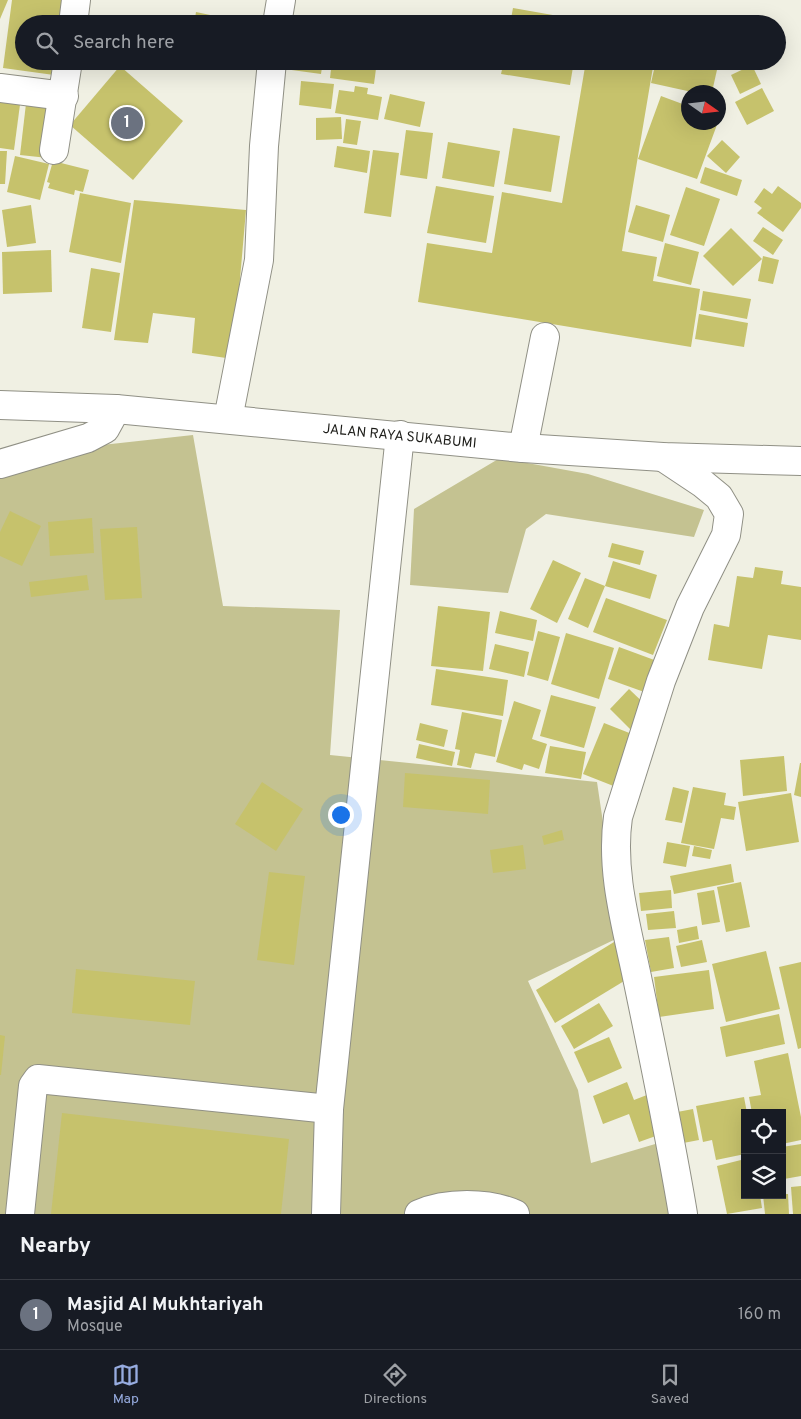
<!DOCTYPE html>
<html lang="en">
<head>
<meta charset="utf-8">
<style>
  body { margin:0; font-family:Overpass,sans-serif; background:#242831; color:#f1f3f6 }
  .controls { position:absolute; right:15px; bottom:15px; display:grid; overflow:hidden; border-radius:0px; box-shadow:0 5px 20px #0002 }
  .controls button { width:45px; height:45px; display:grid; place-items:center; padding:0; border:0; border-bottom:1px solid #363941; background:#171b24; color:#f1f3f6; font:25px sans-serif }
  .compass { position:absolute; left:681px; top:85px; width:45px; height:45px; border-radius:50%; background:#171b24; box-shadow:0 5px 20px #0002; rotate:104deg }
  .you { position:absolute; left:340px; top:814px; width:18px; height:18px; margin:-12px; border:4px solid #fff; border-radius:50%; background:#1a73e8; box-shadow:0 0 0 8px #1a73e833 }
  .badge { display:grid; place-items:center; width:32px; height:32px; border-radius:50%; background:#97ace0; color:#fff; font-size:16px; font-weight:700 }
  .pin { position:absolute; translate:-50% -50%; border:2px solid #fff; box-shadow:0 1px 5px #0006 }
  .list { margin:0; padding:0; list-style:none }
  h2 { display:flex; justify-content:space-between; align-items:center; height:65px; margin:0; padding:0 20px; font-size:21px }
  h2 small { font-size:16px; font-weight:400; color:#9ea1a6 }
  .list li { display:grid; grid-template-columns:32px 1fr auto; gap:15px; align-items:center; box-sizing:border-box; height:70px; padding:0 20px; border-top:1px solid #363941 }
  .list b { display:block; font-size:19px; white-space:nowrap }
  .list p { margin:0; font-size:16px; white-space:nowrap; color:#9ea1a6 }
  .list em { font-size:16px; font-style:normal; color:#9ea1a6 }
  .icon { flex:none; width:28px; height:28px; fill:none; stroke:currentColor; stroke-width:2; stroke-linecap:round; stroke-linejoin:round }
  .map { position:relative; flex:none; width:801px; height:1214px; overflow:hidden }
  .search { position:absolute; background:#171b24; box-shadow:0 5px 20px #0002; left:15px; right:15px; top:15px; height:55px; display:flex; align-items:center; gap:12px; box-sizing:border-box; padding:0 18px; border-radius:28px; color:#9ea1a6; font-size:19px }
  .sheet { height:135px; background:#171b24 }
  nav { display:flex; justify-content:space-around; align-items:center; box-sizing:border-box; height:70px; border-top:1px solid #363941; background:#171b24; font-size:14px; color:#9ea1a6 }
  nav a { display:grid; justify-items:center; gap:2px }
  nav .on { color:#97ace0 }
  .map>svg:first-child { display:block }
  .green { fill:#c4c291 }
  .building { fill:#c6c26c }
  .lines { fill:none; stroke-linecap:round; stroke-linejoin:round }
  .minor-casing { stroke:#909085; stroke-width:30 }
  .highway-casing { stroke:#909085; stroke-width:30 }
  .minor { stroke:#fff; stroke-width:28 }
  .highway { stroke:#fff; stroke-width:28 }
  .labels { text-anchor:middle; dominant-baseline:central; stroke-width:4; stroke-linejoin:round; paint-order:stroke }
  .street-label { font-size:14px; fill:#1c1c18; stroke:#f0f0e3 }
</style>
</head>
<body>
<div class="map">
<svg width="801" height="1214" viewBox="0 0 801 1214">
  <rect width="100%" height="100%" fill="#f0f0e3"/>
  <!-- green -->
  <g class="green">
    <path d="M193,435L223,606L340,610L330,755L597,782L620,937L528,981L578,1090L591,1163L662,1142L679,1214H0V467L11,455Z"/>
    <path d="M500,458L588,474L704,510L694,537L546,514L526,529L508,593L410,585L414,509Z"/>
  </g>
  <!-- building -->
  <g class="building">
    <path d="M0,0H8L0,19Z"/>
    <path d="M12,0H64L61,24H24V61H56L54,75L3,68Z"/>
    <path d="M513,8L581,20L580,24H510Z"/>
    <path d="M196,12L248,23V24H194Z"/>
    <path d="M140,15L169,21V24H138Z"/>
    <path d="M278,61H323L321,74L277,68Z"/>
    <path d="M332,61H377L374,84L330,78Z"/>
    <path d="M504,61H574L570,85L501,74Z"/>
    <path d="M586,61H654L622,251L657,257L653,281L700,289L691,347L418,302L427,243L492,253L502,192L562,203Z"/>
    <path d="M656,61H719L712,92H692L651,83Z"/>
    <path d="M752,65L761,84L740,94L731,75Z"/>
    <path d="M120,66L183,121L133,180L70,125Z"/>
    <path d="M301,81L334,84L331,109L299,105Z"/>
    <path d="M355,86L368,88L367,94L382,97L378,120L335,113L339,90L354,92Z"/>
    <path d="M762,88L774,111L747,125L735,102Z"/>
    <path d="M390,94L425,102L420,127L384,119Z"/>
    <path d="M0,95L21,97L14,150L0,148Z"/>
    <path d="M27,95L54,98L48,158L20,155Z"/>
    <path d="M661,96L688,106V122H718L697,179L638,159Z"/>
    <path d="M341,117L342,139L316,140V118Z"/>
    <path d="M346,119L361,121L357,145L343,143Z"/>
    <path d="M513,128L560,136L551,192L504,184Z"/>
    <path d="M406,130L433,133L427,179L400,175Z"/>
    <path d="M722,140L740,157L726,173L707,156Z"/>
    <path d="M448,142L500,151L494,187L442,178Z"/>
    <path d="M337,146L370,151L367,173L334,167Z"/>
    <path d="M373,150L399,153L391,217L364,213Z"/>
    <path d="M0,151H7L5,184H0Z"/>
    <path d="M15,156L49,164L40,200L7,192Z"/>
    <path d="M53,161L89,170L83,192L75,190L74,195L48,188L50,183L47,182Z"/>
    <path d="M705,167L742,180L737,196L700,183Z"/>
    <path d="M436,186L494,196L486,243L427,233Z"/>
    <path d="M778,186L801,203V208L783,232L757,213L762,208L754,202L764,188L772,194Z"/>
    <path d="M686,187L720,199L704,246L670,235Z"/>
    <path d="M80,193L131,203L121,263L69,252Z"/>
    <path d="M134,200L246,210L233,359L192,353L195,318L153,313L148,343L114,340Z"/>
    <path d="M31,205L36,243L7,247L2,210Z"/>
    <path d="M636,205L670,215L663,242L628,232Z"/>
    <path d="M763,227L783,240L773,255L753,241Z"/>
    <path d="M731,228L762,259L733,286L703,256Z"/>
    <path d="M665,243L699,252L691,285L657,276Z"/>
    <path d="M51,250L52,292L3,294L2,252Z"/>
    <path d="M763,256L779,260L773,284L758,281Z"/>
    <path d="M91,268L120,273L111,332L82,328Z"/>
    <path d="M703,291L751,299L747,319L700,310Z"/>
    <path d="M699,314L748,323L744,347L695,339Z"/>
    <path d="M10,511L41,526L22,566L0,556V532Z"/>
    <path d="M92,518L94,553L50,556L48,522Z"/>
    <path d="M137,527L142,598L105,600L100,529Z"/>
    <path d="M612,543L644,551L640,565L608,557Z"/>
    <path d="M553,560L581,573L557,623L530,609Z"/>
    <path d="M613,561L657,575L650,599L605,586Z"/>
    <path d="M755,567L783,571L781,584L801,587V640L768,635L762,669L708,660L714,624L729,627L737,576L753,578Z"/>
    <path d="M87,575L89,590L31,597L29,582Z"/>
    <path d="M585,578L605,586L588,628L568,619Z"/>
    <path d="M606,598L667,620L653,655L593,632Z"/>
    <path d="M438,606L490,612L483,671L431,666Z"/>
    <path d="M500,611L537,620L533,641L495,633Z"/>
    <path d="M538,631L560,637L548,681L527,675Z"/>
    <path d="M566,633L614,648L599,699L551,684Z"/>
    <path d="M495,644L529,652L524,677L489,669Z"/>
    <path d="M619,647L657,661L647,693L608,679Z"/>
    <path d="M436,669L508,680L503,716L431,705Z"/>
    <path d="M629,689L652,711L633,732L610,709Z"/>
    <path d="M551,695L596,707L584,748L540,736Z"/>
    <path d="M514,701L541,710L532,739L547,744L539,769L524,764L522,770L496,762Z"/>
    <path d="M462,712L502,720L495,757L475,753L471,768L457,765L460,750L455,749Z"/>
    <path d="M420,723L448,730L444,747L416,740Z"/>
    <path d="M604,723L637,736L616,787L583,774Z"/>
    <path d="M419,744L455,752L452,766L416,758Z"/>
    <path d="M550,746L586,752L581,779L545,773Z"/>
    <path d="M784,756L787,791L743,796L740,760Z"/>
    <path d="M800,763H801V797L794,795Z"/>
    <path d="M405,773L490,780L488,814L403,807Z"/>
    <path d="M262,782L303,809L276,851L235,824Z"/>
    <path d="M673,787L689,791L682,823L665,820Z"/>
    <path d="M693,787L726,793L724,805L736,807L734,820L721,818L714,849L681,843Z"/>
    <path d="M791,793L799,842L746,851L738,802Z"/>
    <path d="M562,830L564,840L544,845L542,836Z"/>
    <path d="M667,842L690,846L686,867L663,863Z"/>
    <path d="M523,845L526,869L493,873L490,850Z"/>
    <path d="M694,846L712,850L710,859L692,856Z"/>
    <path d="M731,864L734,882L674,894L670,876Z"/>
    <path d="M269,872L305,876L294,965L257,960Z"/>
    <path d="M741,882L750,927L726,932L717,887Z"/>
    <path d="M671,890L672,908L641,911L639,893Z"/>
    <path d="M714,890L720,922L702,925L697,893Z"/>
    <path d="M674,911L676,928L648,930L646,914Z"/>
    <path d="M697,926L699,939L679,943L677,930Z"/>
    <path d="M669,937L674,968L651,972L645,940Z"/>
    <path d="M702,940L707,962L681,967L676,946Z"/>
    <path d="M614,942L634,975L555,1023L536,990Z"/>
    <path d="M766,951L780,1009L726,1022L712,964Z"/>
    <path d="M801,962V1048L798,1049L779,967Z"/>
    <path d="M76,969L195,981L190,1025L72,1013Z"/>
    <path d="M709,970L714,1009L659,1017L654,977Z"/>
    <path d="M599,1003L613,1026L574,1049L561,1026Z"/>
    <path d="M779,1014L785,1044L726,1057L720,1027Z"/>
    <path d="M0,1035L5,1036L1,1075H0Z"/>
    <path d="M609,1037L622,1068L588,1083L574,1052Z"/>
    <path d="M788,1053L801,1117V1140L782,1144V1113H752L749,1097L761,1095L754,1061Z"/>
    <path d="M627,1082L634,1100L652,1093L667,1132L639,1142L629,1114L603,1124L593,1096Z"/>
    <path d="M744,1097L747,1113H745V1154L716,1160L712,1140L703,1142L696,1106Z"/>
    <path d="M693,1109L699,1140L678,1144L672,1113Z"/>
    <path d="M62,1113L289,1139L281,1214H51Z"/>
    <path d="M801,1144V1176L784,1179L782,1147Z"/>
    <path d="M745,1159V1195H760L762,1208L727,1214L717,1166Z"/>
    <path d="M801,1186V1214H793L791,1187Z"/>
    <path d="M782,1194H788L789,1214H765L763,1195Z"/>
  </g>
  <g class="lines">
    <defs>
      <g id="minor">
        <path d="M73,24L76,0"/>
        <path d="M277,24L281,0"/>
        <path d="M0,88L64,96"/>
        <path d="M54,150L68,61"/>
        <path d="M228,419L259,260L264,146L272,61"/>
        <path d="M523,448L545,337"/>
        <path d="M663,457L702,483L719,497L729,514L726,535L690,607L661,681L618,817C610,872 627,928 638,982C654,1059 670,1136 683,1214"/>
        <path d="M0,464L88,438L105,429L116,409"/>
        <path d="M20,1214L33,1086L38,1079L329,1109"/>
        <path d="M326,1214L329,1109L400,435"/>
        <path d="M419,1214C446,1202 488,1202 515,1214"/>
      </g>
      <g id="highway">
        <path id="s1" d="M0,405L116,409L523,448L663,457L801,461"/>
      </g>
    </defs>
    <!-- minor casing -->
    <use href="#minor" class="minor-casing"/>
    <!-- highway casing -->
    <use href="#highway" class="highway-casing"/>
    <!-- minor -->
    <use href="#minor" class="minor"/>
    <!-- highway -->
    <use href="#highway" class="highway"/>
  </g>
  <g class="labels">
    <!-- street labels -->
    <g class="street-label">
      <text stroke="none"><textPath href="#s1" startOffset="401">JALAN RAYA SUKABUMI</textPath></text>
    </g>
  </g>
</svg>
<div class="controls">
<button><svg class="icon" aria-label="locate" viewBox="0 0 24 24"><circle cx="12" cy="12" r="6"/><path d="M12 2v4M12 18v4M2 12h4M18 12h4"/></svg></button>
<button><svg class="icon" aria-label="layers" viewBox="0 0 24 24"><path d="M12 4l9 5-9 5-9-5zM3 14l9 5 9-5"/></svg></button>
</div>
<svg class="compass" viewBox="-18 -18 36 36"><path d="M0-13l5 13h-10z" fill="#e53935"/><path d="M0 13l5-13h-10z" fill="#9ea1a6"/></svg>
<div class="you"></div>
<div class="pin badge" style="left:127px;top:123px;background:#6b7280">1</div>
<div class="search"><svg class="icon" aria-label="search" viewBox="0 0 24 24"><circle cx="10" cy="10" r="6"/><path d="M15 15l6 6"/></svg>Search here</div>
</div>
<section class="sheet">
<h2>Nearby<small></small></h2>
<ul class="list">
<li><span class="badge" style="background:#6b7280">1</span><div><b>Masjid Al Mukhtariyah</b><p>Mosque</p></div><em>160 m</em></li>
</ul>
</section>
<nav>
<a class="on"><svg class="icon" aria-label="map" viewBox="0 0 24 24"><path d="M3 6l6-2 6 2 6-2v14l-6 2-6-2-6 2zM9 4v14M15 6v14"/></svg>Map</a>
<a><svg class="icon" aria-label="directions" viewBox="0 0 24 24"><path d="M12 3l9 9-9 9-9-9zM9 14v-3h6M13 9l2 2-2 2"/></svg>Directions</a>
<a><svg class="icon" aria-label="saved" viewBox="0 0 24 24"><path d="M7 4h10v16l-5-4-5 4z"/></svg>Saved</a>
</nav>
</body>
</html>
